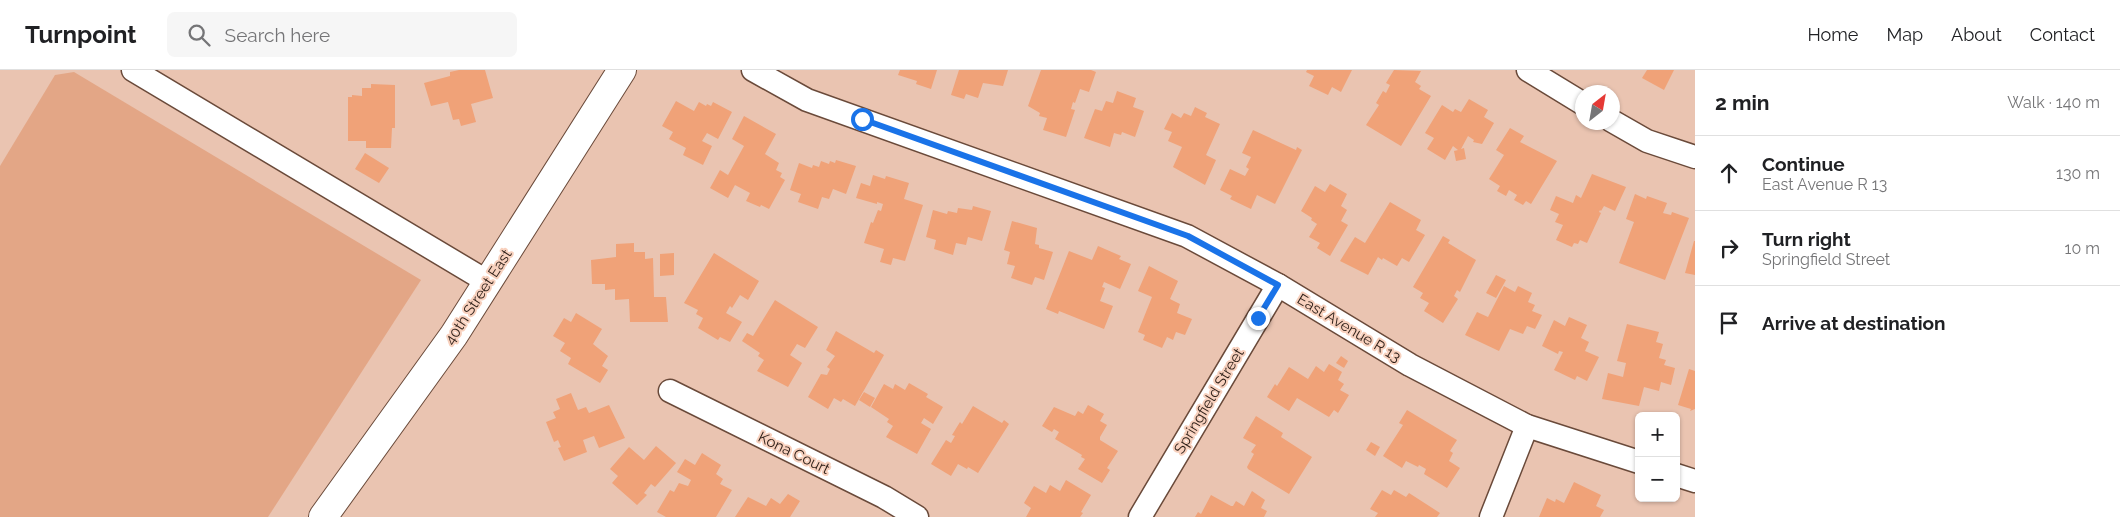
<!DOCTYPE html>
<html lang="en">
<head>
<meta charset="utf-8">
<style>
  body { margin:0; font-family:Raleway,sans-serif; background:#f6f6f6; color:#202124 }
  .controls { position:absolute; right:15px; bottom:15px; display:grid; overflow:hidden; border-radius:8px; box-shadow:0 1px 4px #0004 }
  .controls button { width:45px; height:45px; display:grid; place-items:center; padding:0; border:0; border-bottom:1px solid #e0e0e0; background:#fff; color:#202124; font:25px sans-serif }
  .compass { position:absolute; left:1575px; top:15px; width:45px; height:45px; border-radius:50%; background:#fff; box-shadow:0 1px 4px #0004; rotate:31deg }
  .stop { position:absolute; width:15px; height:15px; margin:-11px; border:4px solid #1a73e8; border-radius:50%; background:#fff }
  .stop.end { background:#1a73e8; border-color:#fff; box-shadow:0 1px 5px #0008 }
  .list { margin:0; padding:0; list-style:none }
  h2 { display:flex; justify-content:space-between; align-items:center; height:65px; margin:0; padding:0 20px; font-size:21px }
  h2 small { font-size:16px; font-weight:400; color:#757577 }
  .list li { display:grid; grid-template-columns:32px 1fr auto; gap:15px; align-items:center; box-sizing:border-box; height:75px; padding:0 20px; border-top:1px solid #e0e0e0 }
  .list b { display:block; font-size:19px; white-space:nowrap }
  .list p { margin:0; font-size:16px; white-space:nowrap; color:#757577 }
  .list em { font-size:16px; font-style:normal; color:#757577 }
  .icon { flex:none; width:28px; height:28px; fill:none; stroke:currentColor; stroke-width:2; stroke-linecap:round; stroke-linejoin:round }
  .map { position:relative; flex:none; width:1695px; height:447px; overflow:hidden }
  header { display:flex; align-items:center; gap:30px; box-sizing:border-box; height:70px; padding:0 25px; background:#fff; border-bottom:1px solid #e0e0e0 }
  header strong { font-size:24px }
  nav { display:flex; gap:28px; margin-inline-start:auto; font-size:18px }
  .search { width:350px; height:45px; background:#f6f6f6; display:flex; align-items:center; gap:12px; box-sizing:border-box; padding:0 18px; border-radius:8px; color:#757577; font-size:19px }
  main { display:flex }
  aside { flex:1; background:#fff }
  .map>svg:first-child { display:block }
  .green { fill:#e3a686 }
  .building { fill:#f0a278 }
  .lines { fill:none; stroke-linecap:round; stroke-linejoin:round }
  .minor-casing { stroke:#6a4a3a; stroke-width:25 }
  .major-casing { stroke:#6a4a3a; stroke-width:30 }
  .minor { stroke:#fff; stroke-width:22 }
  .major { stroke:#fff; stroke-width:28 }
  .route { stroke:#1a73e8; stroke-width:6 }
  .labels { text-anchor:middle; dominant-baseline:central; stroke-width:4; stroke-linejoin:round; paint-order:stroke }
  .street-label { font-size:15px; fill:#2c1e17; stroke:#f8d1be }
</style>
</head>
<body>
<header>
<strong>Turnpoint</strong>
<div class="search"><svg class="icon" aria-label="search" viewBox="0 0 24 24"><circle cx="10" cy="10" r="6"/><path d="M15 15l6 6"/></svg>Search here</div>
<nav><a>Home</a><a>Map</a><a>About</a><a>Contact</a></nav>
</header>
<main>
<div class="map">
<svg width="1695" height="447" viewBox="0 0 1695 447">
  <rect width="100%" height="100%" fill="#eac4b1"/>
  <!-- green -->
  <path class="green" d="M74,2L421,210L268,447H0V96L55,5Z"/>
  <!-- building -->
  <g class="building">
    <path d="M459,0H485L493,28L471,34L476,52L461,56L459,49L453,50L448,32L431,36L424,13L450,6V2Z"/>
    <path d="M900,0H937L931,19L916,14L917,11L898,5Z"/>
    <path d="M959,0H1008L1003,16L983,13L978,28L966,24L964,29L951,25Z"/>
    <path d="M1041,0H1091L1096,2L1089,22L1080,19L1075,33L1073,32L1071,39L1075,40L1066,67L1043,60L1047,48L1039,46L1040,43L1028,36Z"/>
    <path d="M1307,0H1352L1341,22L1332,17L1328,25L1309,16L1314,6L1306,2Z"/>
    <path d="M1394,0L1421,1L1415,12L1421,16L1419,19L1431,26L1401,76L1366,55L1379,35L1376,33L1383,21L1386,23L1390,15L1386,13Z"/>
    <path d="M1647,0H1674L1664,20L1642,8Z"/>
    <path d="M371,14L395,15V58H392L391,78H366V71H348V27H352V25L362,26V18H371Z"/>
    <path d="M1117,21L1136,28L1133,37L1144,41L1135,67L1122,62L1121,65L1114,63L1110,77L1084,68L1095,39L1102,41L1106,31L1113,33Z"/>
    <path d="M1469,29L1488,40L1484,47L1494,53L1482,74L1473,72L1474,70L1468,66L1461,79L1464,78L1466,89L1456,91L1454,81L1458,80L1453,76L1445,90L1427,79L1434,68L1425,63L1442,35L1453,42L1455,39L1461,42Z"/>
    <path d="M676,31L694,41L699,32L706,36L707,34L711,36L713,32L732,42L718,69L707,63L702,71L712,76L703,95L683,85L686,78L669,69L673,62L662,56Z"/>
    <path d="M1195,37L1207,43L1205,47L1220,54L1206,85L1216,90L1205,115L1173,97L1182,77L1168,71L1172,62L1164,59L1172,43L1181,48L1184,43L1191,46Z"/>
    <path d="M744,46L776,64L765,84L779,93L776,100L782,103L780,107L785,110L769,139L761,135L760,137L746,131L750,123L735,115L728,128L710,118L720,100L728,105L744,76L732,69Z"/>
    <path d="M1510,58L1524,66L1520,72L1557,91L1531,134L1526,131L1523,135L1514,130L1517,125L1509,120L1506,126L1497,121L1500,116L1489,109L1504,85L1496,80Z"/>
    <path d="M1253,60L1296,80L1297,77L1302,80L1275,134L1257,125L1251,139L1230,129L1232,126L1220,120L1230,99L1245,106L1249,99L1246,97L1251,87L1242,83Z"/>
    <path d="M365,83L389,98L379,113L355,99Z"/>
    <path d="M836,90L856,96L846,124L833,119L829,129L822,127L818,139L798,132L801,124L790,120L799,93L812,98L813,95L819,97L821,91L829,94L830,91L835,93Z"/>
    <path d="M1592,104L1626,117L1615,141L1604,136L1601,141L1600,140L1599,142L1601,143L1587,173L1580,170L1578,174L1574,173L1572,177L1556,170L1563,155L1555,152L1559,144L1550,140L1556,126L1573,133L1576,125L1581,128Z"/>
    <path d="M873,105L885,109L886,106L909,113L904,129L923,135L905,191L893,188L891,195L880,192L884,179L864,173L871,152L873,153L878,140L881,141L883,134L877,132V134L856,128L861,113L870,116Z"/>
    <path d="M1330,114L1347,124L1341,136L1347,140L1341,151L1348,155L1330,186L1317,178L1320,173L1309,167L1317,154L1311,150L1312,148L1301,141L1315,116L1325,122Z"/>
    <path d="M1635,124L1646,129L1647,126L1667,133L1663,143L1671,145L1672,142L1689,148L1665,210L1619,193L1634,152L1626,149Z"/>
    <path d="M1390,132L1421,150L1416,160L1425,165L1409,192L1402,188L1397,196L1383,188L1382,190L1378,187L1368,205L1340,191L1355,167L1365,173Z"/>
    <path d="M973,136L991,141L982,171L968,167L966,175L956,173L953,185L934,179L936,170L926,167L933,140L947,144L948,141L957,143L958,138L972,140Z"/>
    <path d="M1012,151L1037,158L1035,174L1039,175V178L1053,182L1044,210L1035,207L1032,215L1011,208L1015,196L1007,194L1010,182L1004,180Z"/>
    <path d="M1443,166L1450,170L1448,173L1476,190L1460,222L1457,220L1454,226L1458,229L1443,253L1424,241L1429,233L1420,228L1423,223L1413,217Z"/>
    <path d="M1694,171H1695V205L1685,203Z"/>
    <path d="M634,173V182H645V189L653,188L654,227H666L668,252H630L629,229L615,230V219L605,220V214H592L591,190L616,187V174Z"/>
    <path d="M1098,176L1121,186L1119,189L1131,194L1120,219L1104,212L1102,217L1105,218L1100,231L1113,236L1104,259L1059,241L1058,244L1046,239L1069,181L1092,190Z"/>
    <path d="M674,183V205L660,206V184Z"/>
    <path d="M714,183L759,211L748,230L740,225L732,238L730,236L726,243L742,252L730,272L720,267L718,270L698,258L703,248L696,244L698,240L684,233Z"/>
    <path d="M1149,196L1178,211L1170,229L1180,234L1177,243L1192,249L1185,265L1176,262L1173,270L1167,267L1162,278L1143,270L1145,265L1138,262L1152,227L1138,221Z"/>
    <path d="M1496,205L1506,210L1496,228L1486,223Z"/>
    <path d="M1504,216L1515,222L1518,216L1532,223L1528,232L1535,235L1532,241L1542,245L1535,259L1527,256L1523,264L1510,259L1499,281L1465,265L1477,242L1488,247Z"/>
    <path d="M775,230L818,257L805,278L797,274L790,285L802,293L788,317L757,301L764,290L758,286L760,283L742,271L747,263L753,266Z"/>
    <path d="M576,243L602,259L593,274L608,286L602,296L608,300L600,313L568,294L571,288L560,281L565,273L553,266L564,248L571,252Z"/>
    <path d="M1569,247L1587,255L1581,268L1589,272L1585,281L1599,287L1587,311L1577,306L1575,310L1554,300L1563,282L1559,281L1558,284L1542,276L1554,250L1565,256Z"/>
    <path d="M1627,254L1659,262L1656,272L1663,274L1659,288L1666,290L1664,295L1675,298L1671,315L1661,312L1659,321L1644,317L1639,336L1602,329L1608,303L1623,307L1626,293L1617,291Z"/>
    <path d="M836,261L874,283L876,280L884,285L855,336L843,329L841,332L834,328L828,339L808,327L821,304L827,305L830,299L827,297L835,286L826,280Z"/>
    <path d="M1341,286L1348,291L1344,298L1336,293Z"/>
    <path d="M1329,294L1342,302L1338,310L1344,314L1340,320L1349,325L1338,343L1334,340L1329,347L1297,328L1289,341L1267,327L1275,314L1277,316L1289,297L1308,309L1316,296L1324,302Z"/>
    <path d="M1689,299L1695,301V339L1690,341L1691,339L1678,335Z"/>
    <path d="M909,313L928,324L926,327L943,337L933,354L924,348L921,353L931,359L917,384L886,367L893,356L887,352L889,349L871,337L884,314L893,319L895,314L905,320Z"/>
    <path d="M864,322L875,328L870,337L859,330Z"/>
    <path d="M571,323L578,340L586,337L589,343L609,335L625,368L599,378L594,366L583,370L587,382L564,391L558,378L561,377L558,370L554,372L546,352L556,348L553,342L560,339L556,329Z"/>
    <path d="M1088,335L1104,344L1100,351L1107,355L1100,367V370L1118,381L1107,398L1110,400L1102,413L1078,399L1085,389L1081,387L1082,385L1055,369L1059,362L1054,359L1052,362L1042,356L1054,337L1075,346L1078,341L1083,344Z"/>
    <path d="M973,336L1002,353L1004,350L1009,354L978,403L968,397L967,399L958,394L951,406L931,394L946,370L951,373L955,366L952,365L960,352L962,354Z"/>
    <path d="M1407,340L1457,370L1450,381L1453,383L1449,391L1460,398L1447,418L1424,404L1426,399L1419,395L1418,397L1406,391L1402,398L1383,386L1403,355L1399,353Z"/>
    <path d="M1256,346L1283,363L1281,367L1312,387L1289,424L1248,399L1247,397L1254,384L1251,382L1256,375L1243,368Z"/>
    <path d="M1371,372L1380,377L1375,386L1366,380Z"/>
    <path d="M656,376L676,393L655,417L651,414L644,423L647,425L637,435L612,413L618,406L610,399L629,377L644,390Z"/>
    <path d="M702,383L721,395L716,404L723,409L720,414L732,420L716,447H666L657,442L670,420L674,422L679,413L688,416L691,410L677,402L685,389L695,395Z"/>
    <path d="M1066,410L1091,425L1081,442L1083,443L1080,447H1026L1031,438L1024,433L1034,416L1046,423L1050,415L1060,421Z"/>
    <path d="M1574,412L1601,425L1596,436L1604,440L1600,447H1539L1547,428L1555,432L1556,429L1564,433Z"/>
    <path d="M1382,420L1391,425L1394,420L1406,427L1409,423L1440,443L1437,447H1375L1378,443L1370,439Z"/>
    <path d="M1252,421L1265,430L1261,438L1267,441L1264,447H1195L1198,442L1201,444L1211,425L1231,436H1233L1236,431L1244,436Z"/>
    <path d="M788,424L800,431L790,447H735L748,427L766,436L771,428L780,434Z"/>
  </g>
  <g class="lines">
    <defs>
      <g id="minor">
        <path d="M133,0L488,212"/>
        <path d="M753,0L807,30L1187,166L1278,215L1410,295L1527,356L1639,392"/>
        <path d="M1528,0L1582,33"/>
        <path d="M1612,51L1647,71L1695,87"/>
        <path d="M670,321L884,427L917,447"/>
        <path d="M1676,405L1695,411"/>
        <path d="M1140,447L1278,215"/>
        <path d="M1491,447L1527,356"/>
      </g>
      <path id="major" d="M323,447L454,265L622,0"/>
    </defs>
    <!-- minor casing -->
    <use href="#minor" class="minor-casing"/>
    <!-- major casing -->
    <use href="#major" class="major-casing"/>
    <!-- minor -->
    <use href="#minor" class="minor"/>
    <!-- major -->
    <use href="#major" class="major"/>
  </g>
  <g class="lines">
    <!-- route -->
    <path class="route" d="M862,49L1188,166L1278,215L1258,248"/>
  </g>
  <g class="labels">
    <!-- street labels -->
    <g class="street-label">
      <text transform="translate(478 227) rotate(-57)">40th Street East</text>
      <text transform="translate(1349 258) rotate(31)">East Avenue R 13</text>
      <text transform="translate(1209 331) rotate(-59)">Springfield Street</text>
      <text transform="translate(794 383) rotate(26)">Kona Court</text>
    </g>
  </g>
</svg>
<div class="controls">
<button>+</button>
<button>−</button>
</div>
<svg class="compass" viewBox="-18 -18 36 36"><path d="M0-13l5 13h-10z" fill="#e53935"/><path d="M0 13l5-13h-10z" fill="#757577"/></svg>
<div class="stop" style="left:862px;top:49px"></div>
<div class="stop end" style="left:1258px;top:248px"></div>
</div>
<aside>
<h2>2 min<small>Walk · 140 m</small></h2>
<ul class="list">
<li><svg class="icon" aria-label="ahead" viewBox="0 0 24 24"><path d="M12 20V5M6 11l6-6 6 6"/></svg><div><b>Continue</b><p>East Avenue R 13</p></div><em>130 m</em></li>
<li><svg class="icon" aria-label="right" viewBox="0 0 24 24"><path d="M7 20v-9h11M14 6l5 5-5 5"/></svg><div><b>Turn right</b><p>Springfield Street</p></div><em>10 m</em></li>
<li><svg class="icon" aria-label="arrive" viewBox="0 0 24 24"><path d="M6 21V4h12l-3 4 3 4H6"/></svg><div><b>Arrive at destination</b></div></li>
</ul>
</aside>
</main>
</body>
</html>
